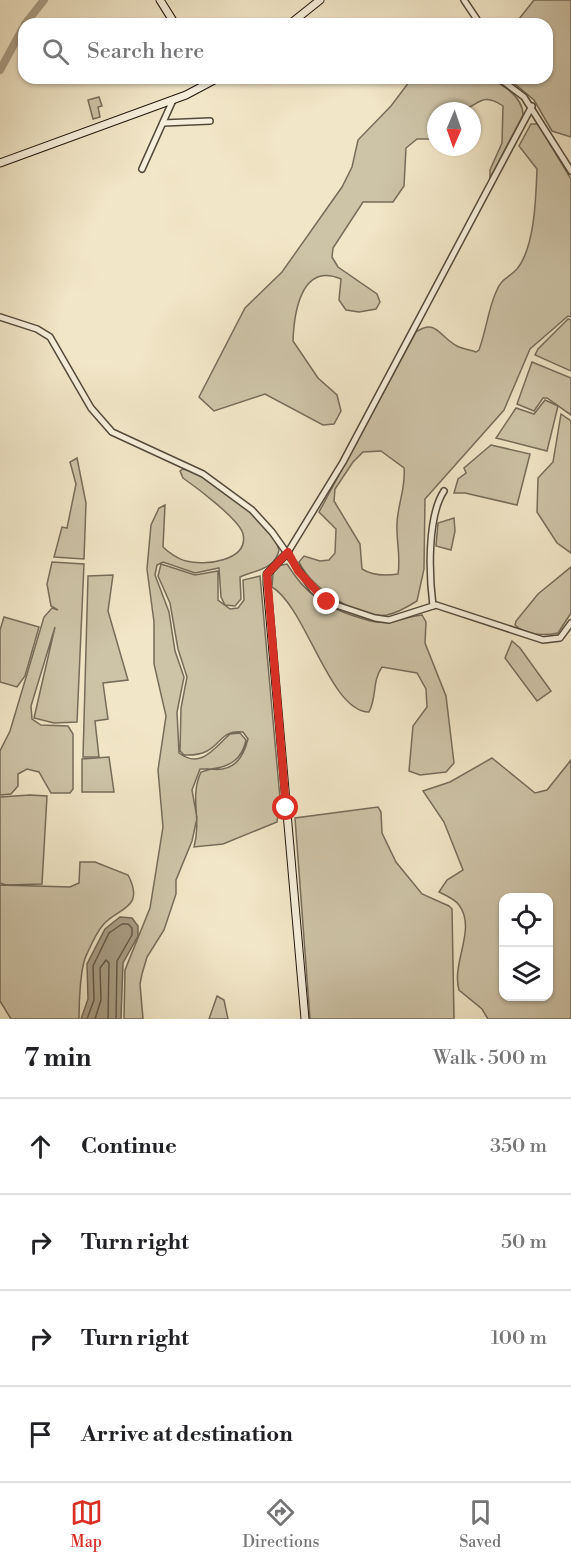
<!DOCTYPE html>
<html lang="en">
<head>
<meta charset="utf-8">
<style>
  body { margin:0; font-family:"Libre Bodoni",serif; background:#f6f6f6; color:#202124 }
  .controls { position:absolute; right:18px; bottom:18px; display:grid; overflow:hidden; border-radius:12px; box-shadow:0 2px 4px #0004 }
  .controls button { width:54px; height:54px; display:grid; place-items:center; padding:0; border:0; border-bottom:2px solid #e0e0e0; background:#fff; color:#202124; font:30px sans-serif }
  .compass { position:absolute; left:427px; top:102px; width:54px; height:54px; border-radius:50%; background:#fff; box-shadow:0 2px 4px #0004; rotate:182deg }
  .stop { position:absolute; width:18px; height:18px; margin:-14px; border:4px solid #d93025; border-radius:50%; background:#fff }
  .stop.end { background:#d93025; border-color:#fff; box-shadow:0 2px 6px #0008 }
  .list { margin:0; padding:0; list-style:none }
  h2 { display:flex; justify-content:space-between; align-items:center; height:78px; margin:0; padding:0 24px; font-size:26px }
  h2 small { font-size:20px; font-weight:400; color:#757577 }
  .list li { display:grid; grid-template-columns:39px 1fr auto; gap:18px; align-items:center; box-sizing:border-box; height:96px; padding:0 24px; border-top:2px solid #e0e0e0 }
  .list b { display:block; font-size:22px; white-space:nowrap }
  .list em { font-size:20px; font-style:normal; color:#757577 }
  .icon { flex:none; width:33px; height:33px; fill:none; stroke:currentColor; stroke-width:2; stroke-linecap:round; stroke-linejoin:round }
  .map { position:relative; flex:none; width:571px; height:1019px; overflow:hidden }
  .search { position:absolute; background:#fff; box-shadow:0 2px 4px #0004; left:18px; right:18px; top:18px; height:66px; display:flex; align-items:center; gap:15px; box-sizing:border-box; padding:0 21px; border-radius:18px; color:#757577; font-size:22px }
  .sheet { height:462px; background:#fff }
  nav { display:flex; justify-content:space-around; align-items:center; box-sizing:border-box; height:84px; border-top:2px solid #e0e0e0; background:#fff; font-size:16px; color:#757577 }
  nav a { display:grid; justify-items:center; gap:3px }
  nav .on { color:#d93025 }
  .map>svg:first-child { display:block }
  .green { fill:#cdc3a7; stroke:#766c5a; stroke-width:1.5; fill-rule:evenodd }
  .water { fill:#aa9f87; stroke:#736856; stroke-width:1.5 }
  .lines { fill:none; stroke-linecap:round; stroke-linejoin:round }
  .shore { stroke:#655a4a; stroke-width:1.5 }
  .river { stroke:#aa9f87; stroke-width:8 }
  .street-casing { stroke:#544a3b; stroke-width:8 }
  .secondary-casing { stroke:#20160c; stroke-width:9 }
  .street { stroke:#f6efdb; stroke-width:5 }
  .secondary { stroke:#f6efdb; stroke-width:7 }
  .route { stroke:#d93025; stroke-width:8 }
</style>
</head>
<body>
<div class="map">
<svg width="571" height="1019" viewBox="0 0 571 1019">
  <rect width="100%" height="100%" fill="#f1e6c7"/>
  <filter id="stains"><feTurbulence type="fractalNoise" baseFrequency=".00333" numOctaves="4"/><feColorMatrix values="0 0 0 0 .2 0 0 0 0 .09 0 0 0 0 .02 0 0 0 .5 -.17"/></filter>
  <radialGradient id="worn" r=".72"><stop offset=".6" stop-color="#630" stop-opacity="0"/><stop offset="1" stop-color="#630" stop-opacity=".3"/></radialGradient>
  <!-- green -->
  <g class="green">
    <path d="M534,0H571V137L552,131L534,100L508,78H547V24H515Z"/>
    <path d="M412,78C426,78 482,75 491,79C505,86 523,98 523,115L490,178V170L502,143L503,106C481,91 479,106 460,111C453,113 443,111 436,111V133L430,139H417L406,148L404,186L393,202H363L333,248L332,257L338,267L377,294L380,302L376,309L359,312L346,310L339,300L341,279C301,262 294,313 293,341L318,378L337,395L341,411L334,424L323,425L265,394L214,411L199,397L245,308L282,272L342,187L352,167L358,140L391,106Z"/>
    <path d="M99,97L102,106L98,107L100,117L93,119L88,100Z"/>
    <path d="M531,124H538L571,179V317L568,316L530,349L504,410L425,499L424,569L417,601C409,606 397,613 387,615C357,619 312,588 299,562L304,556L320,561L329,560L335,553L336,529L319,512L416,332C437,318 439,337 457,346C463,349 470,350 476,352L479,350C486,331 488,310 496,292C502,277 508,279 517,269C535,247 536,196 537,169L519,146ZM381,451L404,468C406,487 398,503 397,523C396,541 401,556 398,574C385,576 373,576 362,569L360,544L334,501L335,489L353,462L363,452Z"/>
    <path d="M568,319L571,320V371L535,355L538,349Z"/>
    <path d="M532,362L571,378V415L547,398H543L534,411L517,404Z"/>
    <path d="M545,400L558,406L547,451L496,438L516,408L534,414Z"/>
    <path d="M561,414L571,421V553L557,543L537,512L538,478L553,462Z"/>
    <path d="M491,445L530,454L517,505L465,493H454L458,479L466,473L464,468Z"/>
    <path d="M77,458L86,503L84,559L54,557L62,527L67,528L76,484L70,462Z"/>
    <path d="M183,469C208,472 273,525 279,550C275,570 255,570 240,577L241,599L235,606L225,605L221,597L219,568L195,573L163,562L157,565L155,575L169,612L175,651L184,677L177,712L179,753C201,770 215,747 230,734L240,733L246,740C242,760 229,767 211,769C233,772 243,759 248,739L243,732C215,728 223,757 184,755L180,751L181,708L187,677L178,649L170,603L158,576L161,564L195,575L218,571V600L230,609L238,608L244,600L243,580L260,576L280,798L277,822L223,844L194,847C202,817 189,798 201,772L211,769H200L192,790L197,818L192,841L176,880V894L164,930L147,957L142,974L140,984L143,1019H124L125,970L150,908L163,827L158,770L166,716L154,664V622L147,569L151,525L159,508L165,505L163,547C168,552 178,559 186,561C205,566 249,561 243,534C240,520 196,487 183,478L180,471Z"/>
    <path d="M454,518L455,531L451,550L436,546L438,523Z"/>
    <path d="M52,562L84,564L77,722L54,723L34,718L55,627L31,706L32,719L41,725L68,726L73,734V789L70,793H51L39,772L27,769L18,774V786L11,794L0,795V751L10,731L44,617L52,608L58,610L51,606L47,584Z"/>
    <path d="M287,564C305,593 323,606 354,616C366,620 378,624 391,622C402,620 411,616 422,615L426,622L425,643L446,696L454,763L446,772L420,775L409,771L413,726L427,707L426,689L417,673L382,667C372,681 377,697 369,712C330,712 306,607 272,587L273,574L277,566Z"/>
    <path d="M571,567V613L558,633C545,636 525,635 515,625L516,621L538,594Z"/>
    <path d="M113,575L108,611L128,680L103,683L108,719L95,721L99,757H83L88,576Z"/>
    <path d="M4,617L39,627L25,676L17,687L0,682V630Z"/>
    <path d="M512,641L520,648L551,691L537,701L505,658Z"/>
    <path d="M109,757L114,792H82V759Z"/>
    <path d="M492,758L535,793L547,790L571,760V1019H488L482,1009L459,990C451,963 477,929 459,905C455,899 445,895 439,892L447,880L463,870L444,822L423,791L450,782ZM504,897H548V996H504Z"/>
    <path d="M30,795L47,796L42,884L6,885L0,883V797Z"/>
    <path d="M378,807L381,812L382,833L396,862L422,894L449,906L452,909L454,1019H310L295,818Z"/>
    <path d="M80,862H95L128,875C146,909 117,908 103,925C96,933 91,945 87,954C80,966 79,1004 79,1019H11L0,1001V885L70,887L79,883Z"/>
    <path d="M217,996L224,1000L228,1019H209Z"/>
  </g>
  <!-- water -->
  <path class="water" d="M120,917L132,918L138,926V936L123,963L121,1019H81L88,999L87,964L105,929Z"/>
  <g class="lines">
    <!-- shore -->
    <g class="shore">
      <path d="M87,1019L94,1000L93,966L109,933L122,924H128L132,928V935L117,961L116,1019"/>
      <path d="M95,1019L101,1000L100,968L106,960L109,963L108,1019"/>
    </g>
    <!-- river -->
    <g class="river">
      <path d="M25,24L44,0"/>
      <path d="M0,70L24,26"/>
    </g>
    <defs>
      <g id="street">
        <path d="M464,0L480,24"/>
        <path d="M499,78L524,97L571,171"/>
        <path d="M163,123L210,121"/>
        <path d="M142,169L173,100"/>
        <path d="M0,317L37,329L50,337L91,408L112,432L203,474L252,510L272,532L313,590L327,602L375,618L389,620L436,605L543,640L560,638L571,623"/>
        <path d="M288,552L343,462L532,106"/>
        <path d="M433,606C429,575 427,517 444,491"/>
      </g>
      <g id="secondary">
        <path d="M160,0L175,24"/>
        <path d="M290,24L320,0"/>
        <path d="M0,163L186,95L218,78"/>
        <path d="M288,552L267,574V584L305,1019"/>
      </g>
    </defs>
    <!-- street casing -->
    <use href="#street" class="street-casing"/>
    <!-- secondary casing -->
    <use href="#secondary" class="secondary-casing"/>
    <!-- street -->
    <use href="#street" class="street"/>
    <!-- secondary -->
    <use href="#secondary" class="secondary"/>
  </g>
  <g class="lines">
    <!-- route -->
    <path class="route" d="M286,808L267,574L288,552L298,571L327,602"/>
  </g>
  <rect width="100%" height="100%" filter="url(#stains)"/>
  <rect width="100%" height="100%" fill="url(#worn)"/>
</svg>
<div class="controls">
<button><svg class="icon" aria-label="locate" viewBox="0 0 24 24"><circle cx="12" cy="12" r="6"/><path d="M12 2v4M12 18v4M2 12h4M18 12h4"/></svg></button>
<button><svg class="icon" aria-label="layers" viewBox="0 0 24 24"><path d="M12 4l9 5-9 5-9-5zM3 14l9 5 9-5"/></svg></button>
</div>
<svg class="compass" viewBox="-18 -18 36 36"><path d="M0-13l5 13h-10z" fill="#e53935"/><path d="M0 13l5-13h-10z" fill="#757577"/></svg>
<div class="stop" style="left:286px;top:808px"></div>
<div class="stop end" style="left:327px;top:602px"></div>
<div class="search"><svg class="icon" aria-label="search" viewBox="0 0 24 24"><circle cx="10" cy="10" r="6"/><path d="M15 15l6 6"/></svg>Search here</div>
</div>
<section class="sheet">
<h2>7 min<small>Walk · 500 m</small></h2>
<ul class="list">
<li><svg class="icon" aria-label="ahead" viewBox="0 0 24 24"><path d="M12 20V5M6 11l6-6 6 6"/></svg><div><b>Continue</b></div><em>350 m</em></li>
<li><svg class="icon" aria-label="right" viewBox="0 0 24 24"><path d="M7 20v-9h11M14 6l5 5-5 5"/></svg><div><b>Turn right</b></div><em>50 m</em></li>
<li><svg class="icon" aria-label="right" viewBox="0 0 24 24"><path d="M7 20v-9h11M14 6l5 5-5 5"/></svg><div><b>Turn right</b></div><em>100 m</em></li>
<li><svg class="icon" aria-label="arrive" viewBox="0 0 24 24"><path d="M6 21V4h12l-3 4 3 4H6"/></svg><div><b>Arrive at destination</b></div></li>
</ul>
</section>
<nav>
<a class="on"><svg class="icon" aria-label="map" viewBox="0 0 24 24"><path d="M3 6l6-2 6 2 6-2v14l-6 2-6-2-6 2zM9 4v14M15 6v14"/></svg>Map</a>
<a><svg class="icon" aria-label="directions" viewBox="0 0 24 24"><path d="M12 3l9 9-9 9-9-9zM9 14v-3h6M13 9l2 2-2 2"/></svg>Directions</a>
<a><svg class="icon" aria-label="saved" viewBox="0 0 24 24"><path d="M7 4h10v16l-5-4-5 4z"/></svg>Saved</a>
</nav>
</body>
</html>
